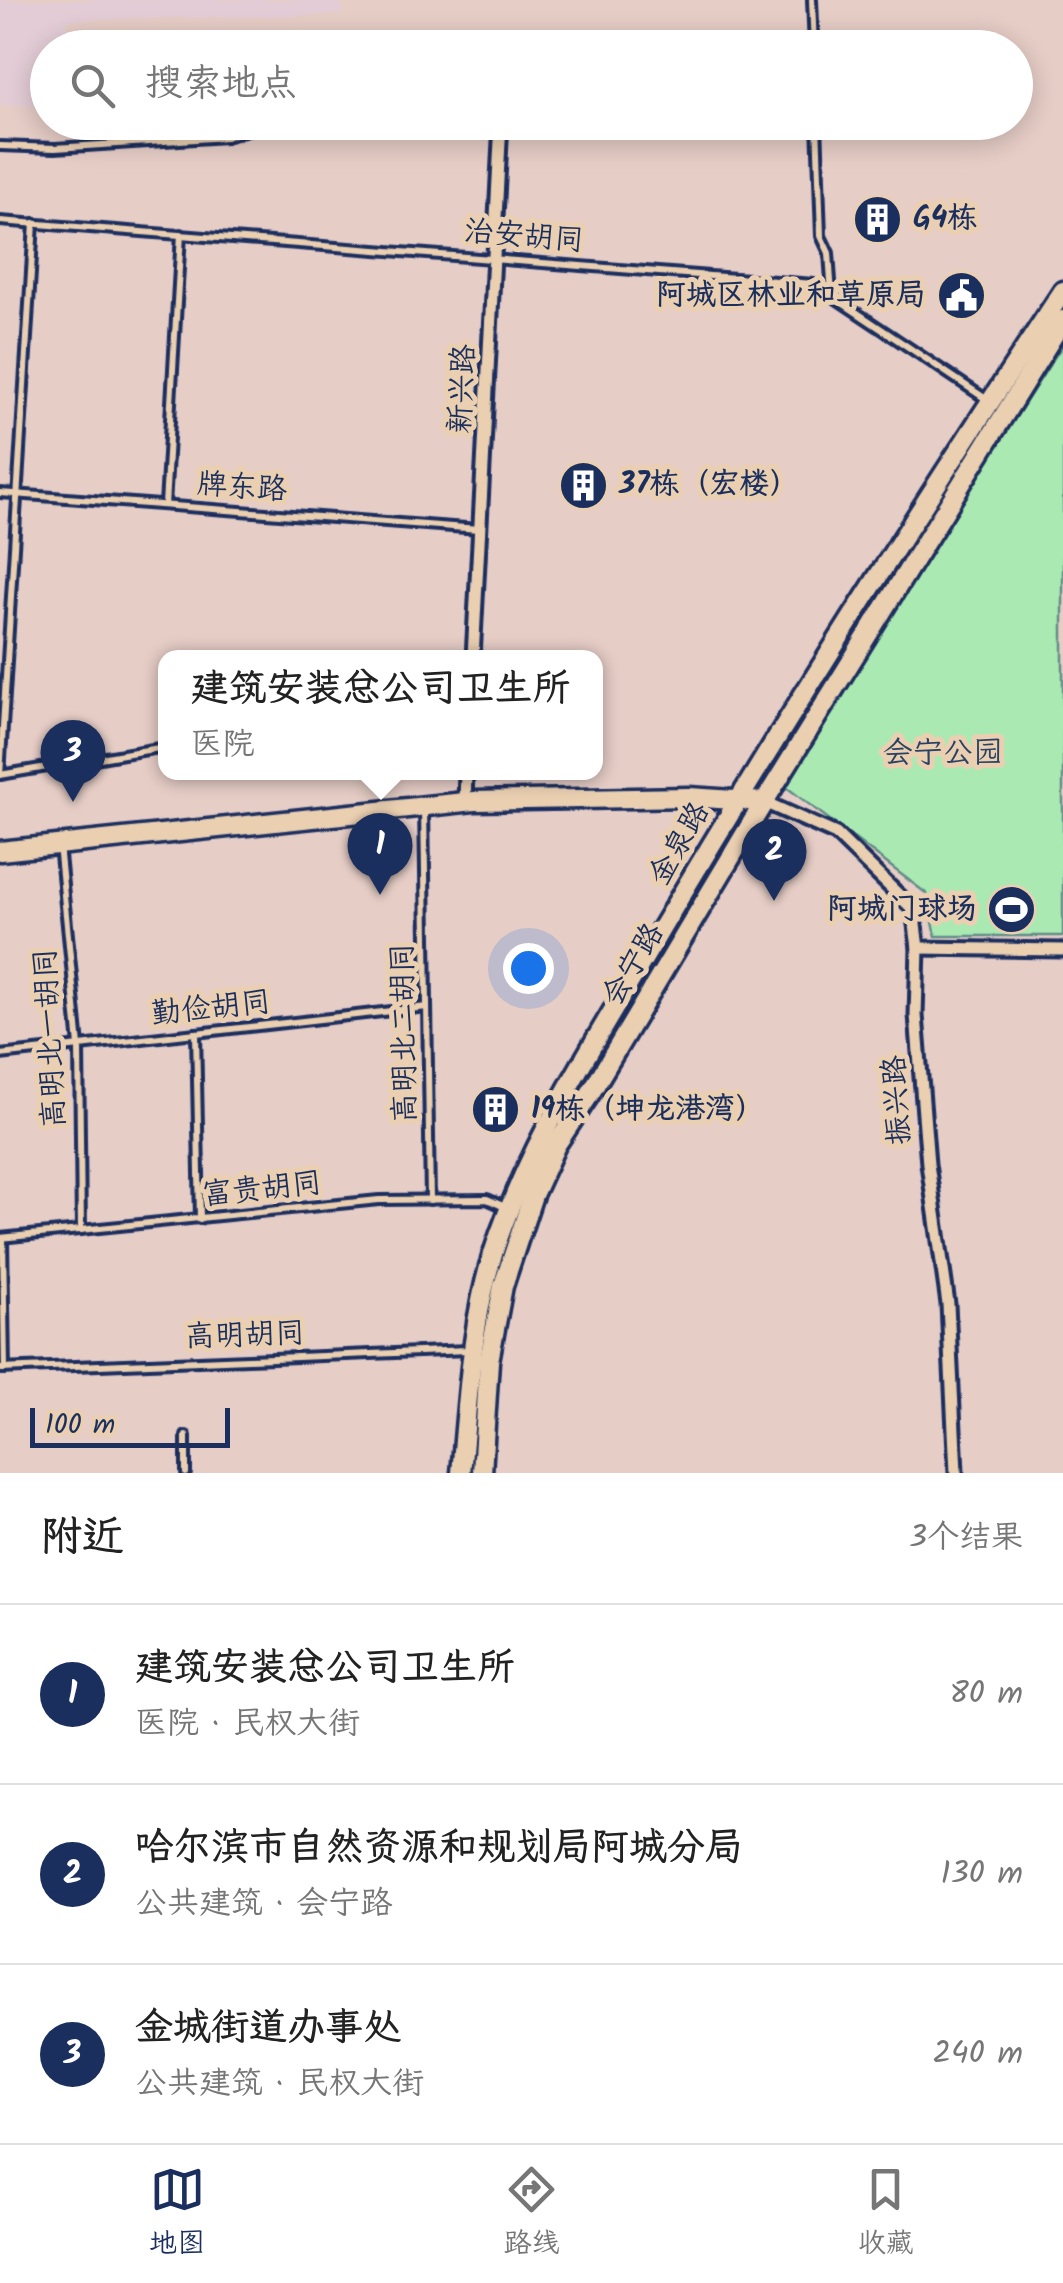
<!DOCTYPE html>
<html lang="zh">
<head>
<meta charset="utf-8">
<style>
  body { margin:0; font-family:Kalam,"LXGW WenKai TC",sans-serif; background:#f2f2f2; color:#222 }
  .scale { position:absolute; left:30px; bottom:25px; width:200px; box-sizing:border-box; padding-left:10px; border:5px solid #1b2f5e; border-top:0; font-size:28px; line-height:35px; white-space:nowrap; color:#1b2f5e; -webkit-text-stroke:8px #eacfb1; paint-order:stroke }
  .you { position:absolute; left:528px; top:968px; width:35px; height:35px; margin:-25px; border:8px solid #fff; border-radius:50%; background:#1a73e8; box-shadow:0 0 0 15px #1a73e833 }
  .badge { display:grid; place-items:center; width:65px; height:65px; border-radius:50%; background:#1b2f5e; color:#fff; font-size:32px; font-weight:700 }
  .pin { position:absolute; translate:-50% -82px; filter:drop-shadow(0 2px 5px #0008) }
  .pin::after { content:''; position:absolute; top:52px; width:35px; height:30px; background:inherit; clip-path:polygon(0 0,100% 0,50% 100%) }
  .popup { position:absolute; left:158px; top:650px; width:445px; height:130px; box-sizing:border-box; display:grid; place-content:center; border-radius:20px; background:#fff; filter:drop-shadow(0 2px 8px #0005); font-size:32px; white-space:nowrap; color:#767676 }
  .popup b { font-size:38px; color:#222 }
  .popup::after { content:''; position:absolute; left:50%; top:100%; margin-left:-20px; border:20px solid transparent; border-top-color:#fff }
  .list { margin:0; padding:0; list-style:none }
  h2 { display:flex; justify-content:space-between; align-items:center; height:130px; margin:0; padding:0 40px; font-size:42px }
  h2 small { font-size:32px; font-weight:400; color:#767676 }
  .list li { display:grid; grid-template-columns:65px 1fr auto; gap:30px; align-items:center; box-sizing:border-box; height:180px; padding:0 40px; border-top:2px solid #e0e0e0 }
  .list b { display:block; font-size:38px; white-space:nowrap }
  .list p { margin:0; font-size:32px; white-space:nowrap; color:#767676 }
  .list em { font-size:32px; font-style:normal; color:#767676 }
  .icon { flex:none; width:55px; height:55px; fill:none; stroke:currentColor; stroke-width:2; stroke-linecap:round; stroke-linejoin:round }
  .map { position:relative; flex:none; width:1063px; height:1473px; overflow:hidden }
  .search { position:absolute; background:#fff; box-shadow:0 5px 25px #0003; left:30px; right:30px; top:30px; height:110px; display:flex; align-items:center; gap:25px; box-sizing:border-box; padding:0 35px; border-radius:55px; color:#767676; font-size:38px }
  .sheet { height:670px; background:#fff }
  nav { display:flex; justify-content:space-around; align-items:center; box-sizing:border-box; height:140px; border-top:2px solid #e0e0e0; background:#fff; font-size:28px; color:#767676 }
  nav a { display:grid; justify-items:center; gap:5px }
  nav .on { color:#1b2f5e }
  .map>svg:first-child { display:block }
  .built { fill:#e3ccd5 }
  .green { fill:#aaeab2; stroke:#628c88; stroke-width:2.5 }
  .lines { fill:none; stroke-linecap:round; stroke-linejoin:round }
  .lane-casing { stroke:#1b2f5e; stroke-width:14 }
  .street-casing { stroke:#1b2f5e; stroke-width:19 }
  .secondary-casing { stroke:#1b2f5e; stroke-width:25 }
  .primary-casing { stroke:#1b2f5e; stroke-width:25 }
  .lane { stroke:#eacfb1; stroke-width:6 }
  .street { stroke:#eacfb1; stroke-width:11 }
  .secondary { stroke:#eacfb1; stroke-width:18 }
  .primary { stroke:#eacfb1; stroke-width:18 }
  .labels { text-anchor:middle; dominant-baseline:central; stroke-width:10; stroke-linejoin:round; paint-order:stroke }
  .poi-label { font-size:30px; font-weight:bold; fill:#1b2f5e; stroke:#eacfb1; text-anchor:start }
  .street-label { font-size:30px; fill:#1b2f5e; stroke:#eacfb1 }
  .park-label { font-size:30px; fill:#294266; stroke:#eacfb1 }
</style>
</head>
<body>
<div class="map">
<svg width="1063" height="1473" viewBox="0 0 1063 1473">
  <rect width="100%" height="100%" fill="#e6cdc6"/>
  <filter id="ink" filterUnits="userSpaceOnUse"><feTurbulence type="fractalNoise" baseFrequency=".01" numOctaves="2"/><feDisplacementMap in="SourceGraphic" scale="20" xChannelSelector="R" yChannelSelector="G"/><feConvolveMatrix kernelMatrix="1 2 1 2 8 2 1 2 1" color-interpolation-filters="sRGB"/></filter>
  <g filter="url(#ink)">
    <!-- built -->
    <path class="built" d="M0,0H342V15L67,20L66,47L48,48L47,107L0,105Z"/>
    <!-- green -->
    <path class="green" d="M1063,344V936H936L927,894L781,783Z"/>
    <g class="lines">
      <defs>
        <g id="lane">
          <path d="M812,0L814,48"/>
          <path d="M394,48L432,40L505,38"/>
          <path d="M817,122L821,236L829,253L832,295"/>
          <path d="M0,146L55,148L226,137L272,122"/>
          <path d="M0,221L814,284L986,399"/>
          <path d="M0,493L479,529"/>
          <path d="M165,505L181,234"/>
          <path d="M0,775L34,223"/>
          <path d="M0,775L165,747"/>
          <path d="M424,807L430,1200"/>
          <path d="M59,845L79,1046L81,1230"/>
          <path d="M196,1033L200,1219"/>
          <path d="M0,1055L427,1007"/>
          <path d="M0,1238L379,1200L487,1199L505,1207"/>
          <path d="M3,1238L5,1369"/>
          <path d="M0,1369L468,1350"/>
          <path d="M186,1436V1473"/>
        </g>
        <g id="street">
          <path d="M505,48V38"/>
          <path d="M473,658L501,122"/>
          <path d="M465,802L466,772"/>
          <path d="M764,802L836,834L913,909L918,948L916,1015L928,1164L948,1304L956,1473"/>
          <path d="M918,948L1063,950"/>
        </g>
        <path id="secondary" d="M0,851L474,801L689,797L764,802"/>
        <g id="primary">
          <path d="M461,1473C468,1402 471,1325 492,1257C529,1139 600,1035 661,929C789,713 925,500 1063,291"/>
          <path d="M482,1473L489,1361L503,1286L533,1195L556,1145L588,1097L764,802L1063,320"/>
        </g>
      </defs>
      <!-- lane casing -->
      <use href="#lane" class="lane-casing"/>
      <!-- street casing -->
      <use href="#street" class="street-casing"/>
      <!-- secondary casing -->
      <use href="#secondary" class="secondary-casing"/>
      <!-- primary casing -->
      <use href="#primary" class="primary-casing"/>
      <!-- lane -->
      <use href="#lane" class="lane"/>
      <!-- street -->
      <use href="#street" class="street"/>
      <!-- secondary -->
      <use href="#secondary" class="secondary"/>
      <!-- primary -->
      <use href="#primary" class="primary"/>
    </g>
  </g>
  <!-- icons -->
  <defs>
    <symbol id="building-disc" viewBox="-11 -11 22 22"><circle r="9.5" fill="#1b2f5e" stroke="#eacfb1"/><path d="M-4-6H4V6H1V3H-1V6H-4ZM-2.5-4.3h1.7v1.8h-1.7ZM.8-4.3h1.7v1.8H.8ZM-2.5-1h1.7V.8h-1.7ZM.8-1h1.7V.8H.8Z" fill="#fff"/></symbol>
    <symbol id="civic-disc" viewBox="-11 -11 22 22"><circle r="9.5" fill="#1b2f5e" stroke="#eacfb1"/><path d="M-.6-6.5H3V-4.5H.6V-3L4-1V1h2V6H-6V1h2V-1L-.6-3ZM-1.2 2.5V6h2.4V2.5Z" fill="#fff"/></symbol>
    <symbol id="stadium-disc" viewBox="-11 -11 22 22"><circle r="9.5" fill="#1b2f5e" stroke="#eacfb1"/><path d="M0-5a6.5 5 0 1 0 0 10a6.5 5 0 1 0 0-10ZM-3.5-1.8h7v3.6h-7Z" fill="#fff"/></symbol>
  </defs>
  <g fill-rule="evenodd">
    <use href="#building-disc" x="850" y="192" width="55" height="55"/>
    <use href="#civic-disc" x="934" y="268" width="55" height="55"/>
    <use href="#building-disc" x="556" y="458" width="55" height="55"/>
    <use href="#stadium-disc" x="984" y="882" width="55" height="55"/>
    <use href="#building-disc" x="468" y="1082" width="55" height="55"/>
  </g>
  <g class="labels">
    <!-- poi labels -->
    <g class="poi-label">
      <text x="913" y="219">G4栋</text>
      <text x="926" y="296" text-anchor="end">阿城区林业和草原局</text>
      <text x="619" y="485">37栋（宏楼）</text>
      <text x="977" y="910" text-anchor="end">阿城门球场</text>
      <text x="531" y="1110">19栋（坤龙港湾）</text>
    </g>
    <!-- street labels -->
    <g class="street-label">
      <text transform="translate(524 237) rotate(5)">治安胡同</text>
      <text transform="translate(463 389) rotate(-87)">新兴路</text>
      <text transform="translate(242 488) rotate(4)">牌东路</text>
      <text transform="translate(680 844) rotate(-60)">金泉路</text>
      <text transform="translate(634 965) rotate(-59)">会宁路</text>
      <text transform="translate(211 1009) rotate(-6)">勤俭胡同</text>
      <text transform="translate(405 1033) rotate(-91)">高明北二胡同</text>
      <text transform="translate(51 1038) rotate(-93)">高明北一胡同</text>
      <text transform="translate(898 1100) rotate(-94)">振兴路</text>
      <text transform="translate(262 1190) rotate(-6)">富贵胡同</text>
      <text transform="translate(245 1336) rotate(-2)">高明胡同</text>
    </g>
    <!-- park labels -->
    <g class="park-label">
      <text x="943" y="754">会宁公园</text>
    </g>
  </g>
</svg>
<div class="scale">100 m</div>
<div class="you"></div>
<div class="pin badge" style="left:380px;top:895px">1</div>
<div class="popup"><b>建筑安装总公司卫生所</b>医院</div>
<div class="pin badge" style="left:774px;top:901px">2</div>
<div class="pin badge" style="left:73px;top:802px">3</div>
<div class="search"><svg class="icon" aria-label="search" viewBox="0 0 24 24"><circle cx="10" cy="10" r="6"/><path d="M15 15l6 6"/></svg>搜索地点</div>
</div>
<section class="sheet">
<h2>附近<small>3个结果</small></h2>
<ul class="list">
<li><span class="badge">1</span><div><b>建筑安装总公司卫生所</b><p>医院 · 民权大街</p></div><em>80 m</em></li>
<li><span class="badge">2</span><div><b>哈尔滨市自然资源和规划局阿城分局</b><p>公共建筑 · 会宁路</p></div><em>130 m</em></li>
<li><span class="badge">3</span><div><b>金城街道办事处</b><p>公共建筑 · 民权大街</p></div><em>240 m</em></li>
</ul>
</section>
<nav>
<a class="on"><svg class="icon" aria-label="map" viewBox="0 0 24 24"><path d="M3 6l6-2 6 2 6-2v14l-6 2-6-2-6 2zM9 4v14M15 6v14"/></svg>地图</a>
<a><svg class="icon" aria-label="directions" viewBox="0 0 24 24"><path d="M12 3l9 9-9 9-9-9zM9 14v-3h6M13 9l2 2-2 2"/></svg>路线</a>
<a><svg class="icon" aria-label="saved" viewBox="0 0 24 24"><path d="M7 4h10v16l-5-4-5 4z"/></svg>收藏</a>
</nav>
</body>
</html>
